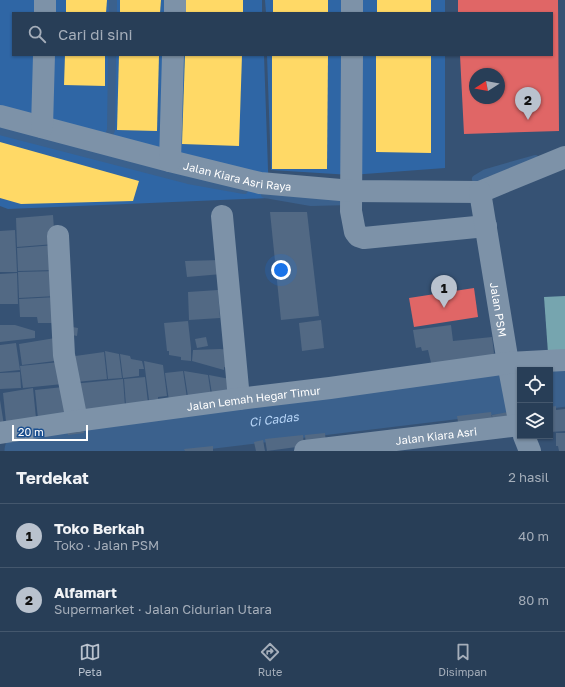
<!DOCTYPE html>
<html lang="id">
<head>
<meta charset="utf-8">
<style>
  body { margin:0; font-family:"Golos Text",sans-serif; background:#30455d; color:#f1f3f6 }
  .controls { position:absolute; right:12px; bottom:12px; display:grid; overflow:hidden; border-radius:0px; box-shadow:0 1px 3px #0004 }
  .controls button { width:36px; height:36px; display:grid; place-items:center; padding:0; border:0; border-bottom:1px solid #44576d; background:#283e57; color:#f1f3f6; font:20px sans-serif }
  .compass { position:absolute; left:469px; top:68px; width:36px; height:36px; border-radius:50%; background:#283e57; box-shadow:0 1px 3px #0004; rotate:259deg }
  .scale { position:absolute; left:12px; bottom:10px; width:76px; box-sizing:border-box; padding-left:4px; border:2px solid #fff; border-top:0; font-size:11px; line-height:14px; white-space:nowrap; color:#fff; -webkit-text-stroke:3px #1b4f8f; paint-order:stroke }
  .you { position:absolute; left:281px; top:270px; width:14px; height:14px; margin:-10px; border:3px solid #fff; border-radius:50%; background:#1a73e8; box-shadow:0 0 0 6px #1a73e833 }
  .badge { display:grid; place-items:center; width:26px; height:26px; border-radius:50%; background:#b9c2ce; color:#111; font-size:13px; font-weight:700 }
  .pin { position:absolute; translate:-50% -33px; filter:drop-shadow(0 1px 2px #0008) }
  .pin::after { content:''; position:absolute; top:21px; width:14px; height:12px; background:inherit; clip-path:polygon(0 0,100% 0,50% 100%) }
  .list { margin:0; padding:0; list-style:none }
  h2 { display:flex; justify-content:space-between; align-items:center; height:52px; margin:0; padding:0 16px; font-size:17px }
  h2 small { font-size:13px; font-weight:400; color:#a5aeba }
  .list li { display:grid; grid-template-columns:26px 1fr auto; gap:12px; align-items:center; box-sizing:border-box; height:64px; padding:0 16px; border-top:1px solid #44576d }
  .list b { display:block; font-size:15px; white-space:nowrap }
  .list p { margin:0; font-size:13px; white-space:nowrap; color:#a5aeba }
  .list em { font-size:13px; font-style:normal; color:#a5aeba }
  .icon { flex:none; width:22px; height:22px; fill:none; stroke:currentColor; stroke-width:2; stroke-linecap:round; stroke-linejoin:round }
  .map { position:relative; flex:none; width:565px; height:451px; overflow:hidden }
  .search { position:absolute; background:#283e57; box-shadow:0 1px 3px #0004; left:12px; right:12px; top:12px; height:44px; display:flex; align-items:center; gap:10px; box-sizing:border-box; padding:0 14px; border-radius:0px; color:#a5aeba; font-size:15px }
  .sheet { height:180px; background:#283e57 }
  nav { display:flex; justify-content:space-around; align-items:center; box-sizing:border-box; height:56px; border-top:1px solid #44576d; background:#283e57; font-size:11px; color:#a5aeba }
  nav a { display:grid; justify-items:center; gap:2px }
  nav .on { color:#b9c2ce }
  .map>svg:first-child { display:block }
  .green { fill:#2f66a5 }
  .homes { fill:#ffd966 }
  .shops { fill:#e06666; fill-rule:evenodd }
  .public { fill:#76a5af }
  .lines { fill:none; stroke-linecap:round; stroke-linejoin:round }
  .stream { stroke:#3b618d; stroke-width:8 }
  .river { stroke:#3b618d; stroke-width:45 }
  .building { fill:#526984 }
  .minor { stroke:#7d92a8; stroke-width:22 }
  .labels { text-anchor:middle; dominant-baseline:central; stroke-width:4; stroke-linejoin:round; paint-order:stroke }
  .street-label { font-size:11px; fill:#fff; stroke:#1b4f8f }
  .water-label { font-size:12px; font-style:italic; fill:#b5d3f5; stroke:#1b4f8f }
</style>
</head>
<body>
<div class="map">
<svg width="565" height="451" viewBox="0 0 565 451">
  <rect width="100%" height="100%" fill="#365274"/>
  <!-- green -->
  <g class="green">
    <path d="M0,0H262V13H13V55H264L269,198L8,209L0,206Z"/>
    <path d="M265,0H445V13H266Z"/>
    <path d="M267,55H445V168L351,175L271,170Z"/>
  </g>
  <!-- homes -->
  <g class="homes">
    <path d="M66,0H107L106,13H66Z"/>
    <path d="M120,0H161L160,13H120Z"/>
    <rect x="186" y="0" width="57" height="13"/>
    <rect x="273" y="0" width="55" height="13"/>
    <rect x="377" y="0" width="54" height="13"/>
    <path d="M65,55H105V86L64,85Z"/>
    <path d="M119,55H159L157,131L117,130Z"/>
    <path d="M185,55H242L239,146L182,144Z"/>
    <path d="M272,55H328L327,169H272Z"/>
    <path d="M376,55H431V153L376,152Z"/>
    <path d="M0,142L139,181L133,201L21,204L0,198Z"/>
  </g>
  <!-- shops -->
  <g class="shops">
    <path d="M458,0H558L559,131L464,134L460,55H552V13H458ZM475,74H499V98H475Z"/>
    <path d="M474,288L478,317L414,327L409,298Z"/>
  </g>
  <!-- public -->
  <path class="public" d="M565,296V352L548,353L544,297Z"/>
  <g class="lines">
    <!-- stream -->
    <g class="stream">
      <path d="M113,13V0"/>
      <path d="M0,131L188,180L244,190"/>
      <path d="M109,135L111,130L112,55"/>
      <path d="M476,179L486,173L535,159"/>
      <path d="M265,194L311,202L351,201"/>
    </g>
    <!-- river -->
    <g class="river">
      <path d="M550,386L565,384"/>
      <path id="s1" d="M27,451L56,445L520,389"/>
    </g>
  </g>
  <!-- building -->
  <g class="building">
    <path d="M270,212H307L319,316L281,320Z"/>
    <path d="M53,215L55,244L17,247L16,218Z"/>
    <path d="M15,230L17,272H0V231Z"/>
    <path d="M55,245L56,270L18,271L17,248Z"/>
    <path d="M221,260L222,274L187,277L185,261Z"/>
    <path d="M56,271L57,296L19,298L18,272Z"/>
    <path d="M17,273L18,304H0V274Z"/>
    <path d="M218,290L220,318L189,320L188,292Z"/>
    <path d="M57,297L59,323H38L37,317H20L19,299Z"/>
    <path d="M321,320L324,348L302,351L299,323Z"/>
    <path d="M188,321L191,348V361L181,360V357L169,355V351H167L164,323Z"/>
    <path d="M0,325H15L35,331V338L0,342Z"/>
    <path d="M451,325L453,341L492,337L494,353L490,358L432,367L428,350L422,351L421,347L416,348L413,330Z"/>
    <path d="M67,326L78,328L77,336L66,334Z"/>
    <path d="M206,337L208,346L197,348L195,339Z"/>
    <path d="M55,338V361L22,365L19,344Z"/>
    <path d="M16,343L20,370L0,372V345Z"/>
    <path d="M220,349L230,350L227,368L224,367V370L192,361L193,350Z"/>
    <path d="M105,351L119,354L122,378L108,379Z"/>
    <path d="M104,352L107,379L76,382L68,357Z"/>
    <path d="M120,354L130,356L131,359L142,361L144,369H139V376L123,378Z"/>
    <path d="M144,361L163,365L167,396L158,397V399L149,400Z"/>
    <path d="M59,362L63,384L23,388L20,366Z"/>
    <path d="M183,371L187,398L169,401L165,373Z"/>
    <path d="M184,371L208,375L211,395L188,397Z"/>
    <path d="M20,372L21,388L0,389V373Z"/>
    <path d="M209,375L235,380L236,391L212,394Z"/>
    <path d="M145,377L148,403L126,406L124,379Z"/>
    <path d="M123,379L125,406L103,408L101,387L103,408L84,413L72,384Z"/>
    <path d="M63,387L67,415L38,419L35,390Z"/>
    <path d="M33,388L36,418L6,422L3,393Z"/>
    <path d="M0,400L4,425L0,426Z"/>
    <path d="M556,406V410L565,409V431L550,432V407Z"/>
    <path d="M491,412L493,424L459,428L457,416Z"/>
    <path d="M508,412L509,419L493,423L492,415Z"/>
    <path d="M82,424L84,433L68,435L66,426Z"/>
    <path d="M325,433L326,443L306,446L305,435Z"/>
    <path d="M556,433H565V451H559L558,446H556Z"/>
    <path d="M303,435L304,446L267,451L265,439Z"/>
    <path d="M263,440L265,451H256L254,442Z"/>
    <path d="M213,446V451H185L184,449Z"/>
  </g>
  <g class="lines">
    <!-- minor -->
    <g class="minor">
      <path d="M45,13V0"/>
      <path d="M175,13V0"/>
      <path d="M352,13V0"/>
      <path d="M352,55L351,211L355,232L358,236L364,238L486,226"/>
      <path id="s2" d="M0,116L170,161L260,183L352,191L480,192L565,157"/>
      <path d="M42,127L44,55"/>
      <path d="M170,161L173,55"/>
      <path id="s3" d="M480,192L508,363L520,426"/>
      <path d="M222,216L239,399"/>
      <path d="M58,236L64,355L77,421"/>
      <path id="s4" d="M0,433L77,421L239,399L330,388L508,363L565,360"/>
      <path d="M524,436L530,451"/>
      <path id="s5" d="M305,451L520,425"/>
    </g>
  </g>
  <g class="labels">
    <!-- street labels -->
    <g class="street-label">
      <text stroke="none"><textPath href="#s2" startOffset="245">Jalan Kiara Asri Raya</textPath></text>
      <text stroke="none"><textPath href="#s3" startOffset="119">Jalan PSM</textPath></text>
      <text stroke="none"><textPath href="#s4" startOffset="256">Jalan Lemah Hegar Timur</textPath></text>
      <text stroke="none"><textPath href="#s5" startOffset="132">Jalan Kiara Asri</textPath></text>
    </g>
    <!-- water labels -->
    <g class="water-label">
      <text stroke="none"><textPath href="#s1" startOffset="249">Ci Cadas</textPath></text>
    </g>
  </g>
</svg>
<div class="controls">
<button><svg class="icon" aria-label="locate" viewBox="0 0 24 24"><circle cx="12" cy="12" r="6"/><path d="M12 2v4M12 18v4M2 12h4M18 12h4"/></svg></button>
<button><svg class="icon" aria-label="layers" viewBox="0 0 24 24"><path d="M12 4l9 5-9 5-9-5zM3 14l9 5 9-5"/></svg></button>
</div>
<svg class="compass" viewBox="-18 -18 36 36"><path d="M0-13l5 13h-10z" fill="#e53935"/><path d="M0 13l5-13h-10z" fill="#a5aeba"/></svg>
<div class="scale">20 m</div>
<div class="you"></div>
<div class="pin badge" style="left:444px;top:308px">1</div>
<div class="pin badge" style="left:528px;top:120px">2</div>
<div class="search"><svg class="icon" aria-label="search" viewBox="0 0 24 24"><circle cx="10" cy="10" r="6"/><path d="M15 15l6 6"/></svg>Cari di sini</div>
</div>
<section class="sheet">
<h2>Terdekat<small>2 hasil</small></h2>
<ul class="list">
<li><span class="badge">1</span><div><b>Toko Berkah</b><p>Toko · Jalan PSM</p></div><em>40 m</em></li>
<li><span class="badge">2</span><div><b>Alfamart</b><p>Supermarket · Jalan Cidurian Utara</p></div><em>80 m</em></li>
</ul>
</section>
<nav>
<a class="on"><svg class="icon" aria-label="map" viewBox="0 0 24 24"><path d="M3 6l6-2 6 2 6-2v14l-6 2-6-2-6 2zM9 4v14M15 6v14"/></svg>Peta</a>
<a><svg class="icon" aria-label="directions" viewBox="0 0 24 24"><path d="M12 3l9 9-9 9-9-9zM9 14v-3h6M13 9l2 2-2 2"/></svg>Rute</a>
<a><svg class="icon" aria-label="saved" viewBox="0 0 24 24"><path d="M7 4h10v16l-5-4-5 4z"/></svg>Disimpan</a>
</nav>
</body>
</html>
